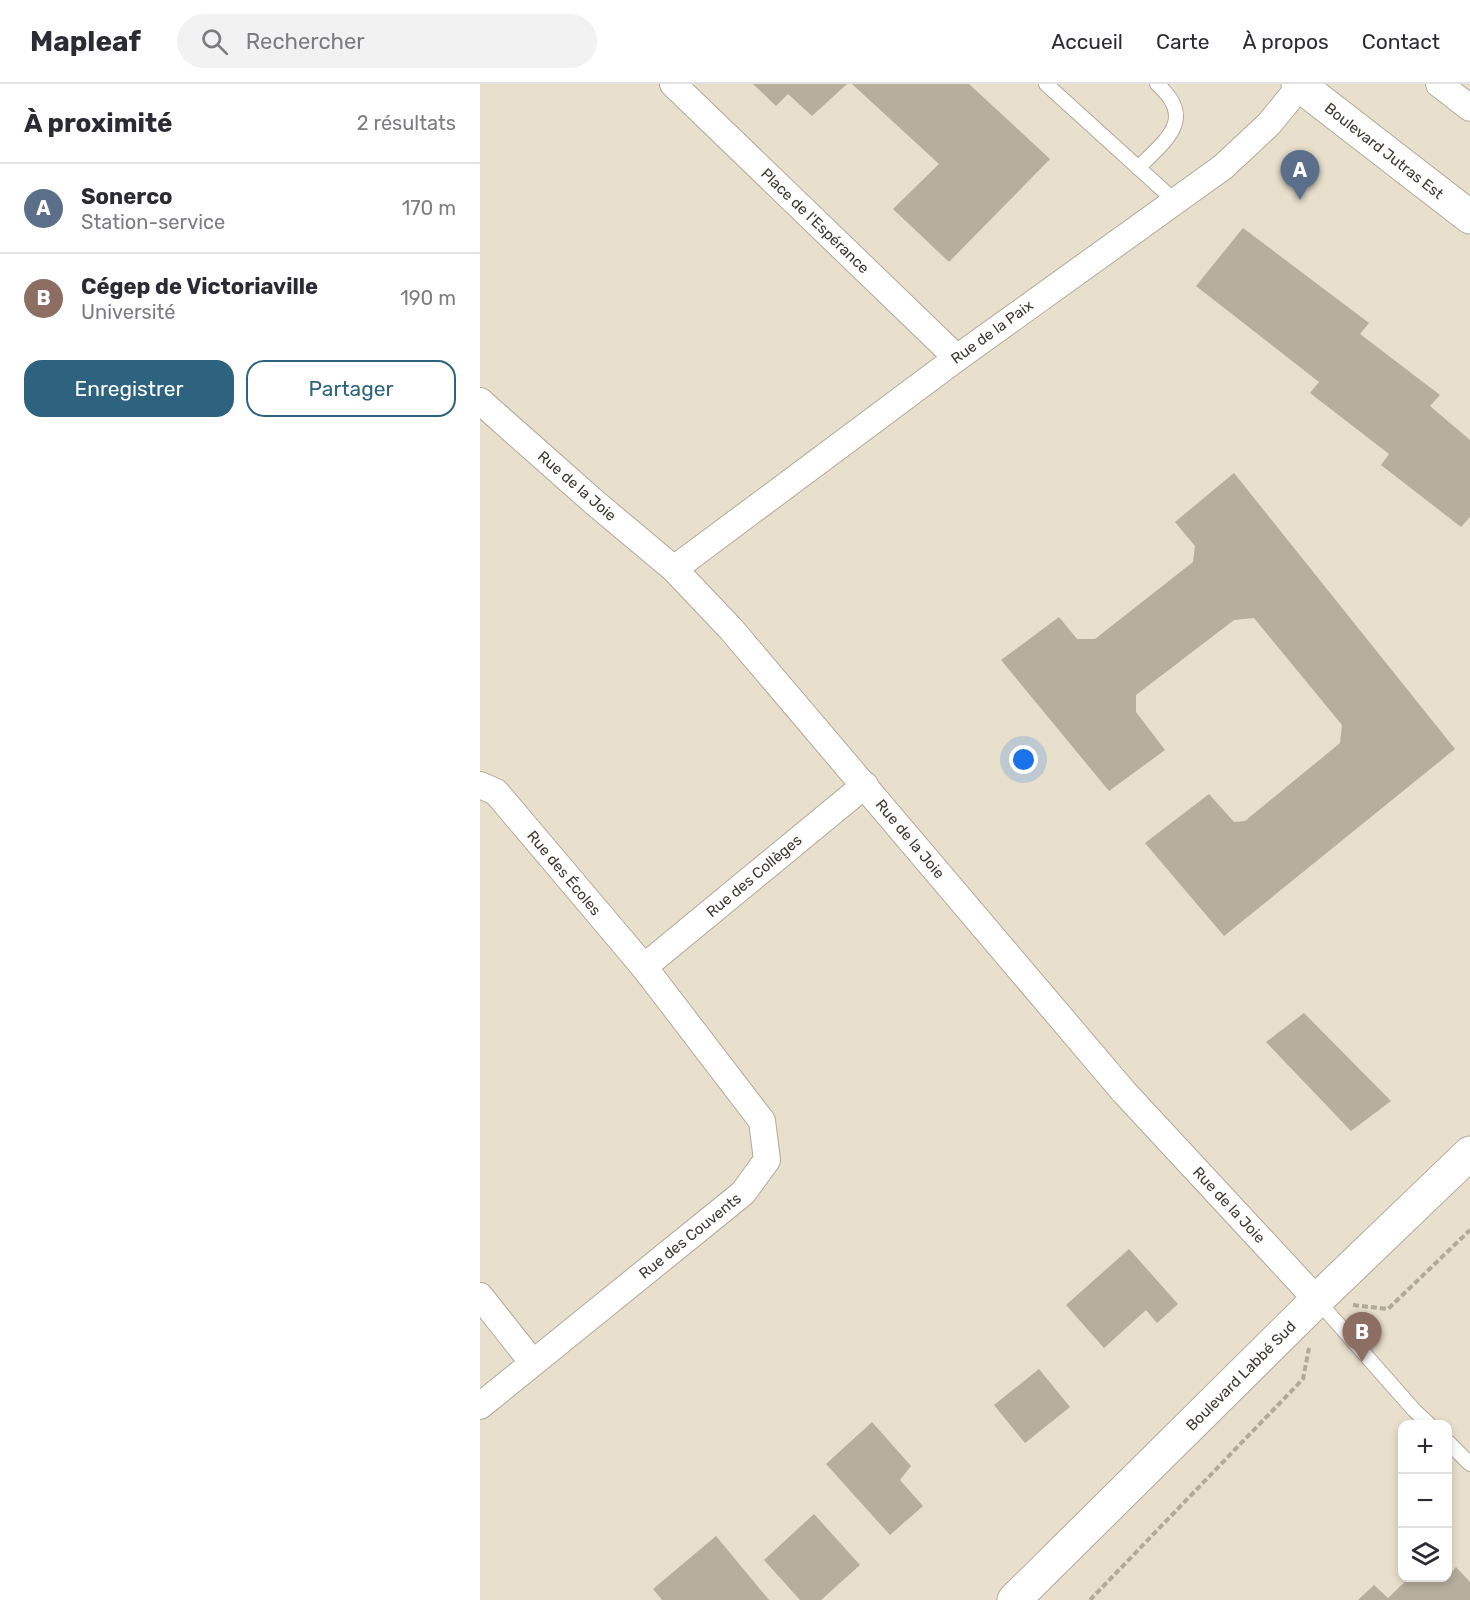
<!DOCTYPE html>
<html lang="fr">
<head>
<meta charset="utf-8">
<style>
  body { margin:0; font-family:Rubik,sans-serif; background:#f2f2f3; color:#2b2b33 }
  .controls { position:absolute; right:18px; bottom:18px; display:grid; overflow:hidden; border-radius:12px; box-shadow:0 3px 9px #0003 }
  .controls button { width:54px; height:54px; display:grid; place-items:center; padding:0; border:0; border-bottom:2px solid #e1e1e2; background:#fff; color:#2b2b33; font:30px sans-serif }
  .you { position:absolute; left:544px; top:676px; width:21px; height:21px; margin:-15px; border:4px solid #fff; border-radius:50%; background:#1a73e8; box-shadow:0 0 0 9px #1a73e833 }
  .badge { display:grid; place-items:center; width:39px; height:39px; border-radius:50%; background:#2d637e; color:#fff; font-size:20px; font-weight:700 }
  .pin { position:absolute; translate:-50% -50px; filter:drop-shadow(0 2px 3px #0008) }
  .pin::after { content:''; position:absolute; top:32px; width:21px; height:18px; background:inherit; clip-path:polygon(0 0,100% 0,50% 100%) }
  .list { margin:0; padding:0; list-style:none }
  h2 { display:flex; justify-content:space-between; align-items:center; height:78px; margin:0; padding:0 24px; font-size:26px }
  h2 small { font-size:20px; font-weight:400; color:#7c7c81 }
  .list li { display:grid; grid-template-columns:39px 1fr auto; gap:18px; align-items:center; box-sizing:border-box; height:90px; padding:0 24px; border-top:2px solid #e1e1e2 }
  .list b { display:block; font-size:22px; white-space:nowrap }
  .list p { margin:0; font-size:20px; white-space:nowrap; color:#7c7c81 }
  .list em { font-size:20px; font-style:normal; color:#7c7c81 }
  .actions { display:flex; gap:12px; padding:18px 24px }
  .actions a { flex:1; padding:14px 0; border:2px solid #2d637e; border-radius:18px; text-align:center; font-size:21px; color:#2d637e }
  .actions .main { background:#2d637e; color:#fff }
  .icon { flex:none; width:33px; height:33px; fill:none; stroke:currentColor; stroke-width:2; stroke-linecap:round; stroke-linejoin:round }
  .map { position:relative; flex:none; width:990px; height:1516px; overflow:hidden }
  header { display:flex; align-items:center; gap:36px; box-sizing:border-box; height:84px; padding:0 30px; background:#fff; border-bottom:2px solid #e1e1e2 }
  header strong { font-size:28px }
  nav { display:flex; gap:33px; margin-inline-start:auto; font-size:21px }
  .search { width:420px; height:54px; background:#f2f2f3; display:flex; align-items:center; gap:15px; box-sizing:border-box; padding:0 21px; border-radius:33px; color:#7c7c81; font-size:22px }
  main { display:flex }
  aside { flex:1; background:#fff }
  .map>svg:first-child { display:block }
  .building { fill:#b7ae9c }
  .lines { fill:none; stroke-linecap:round; stroke-linejoin:round }
  .lane-casing { stroke:#b2a997; stroke-width:16 }
  .street-casing { stroke:#b2a997; stroke-width:28 }
  .secondary-casing { stroke:#b2a997; stroke-width:35 }
  .path { stroke:#b1aa9a; stroke-width:4; stroke-dasharray:6 3; stroke-linecap:butt }
  .lane { stroke:#fff; stroke-width:14 }
  .street { stroke:#fff; stroke-width:26 }
  .secondary { stroke:#fff; stroke-width:33 }
  .labels { text-anchor:middle; dominant-baseline:central; stroke-width:4.5; stroke-linejoin:round; paint-order:stroke }
  .street-label { font-size:15px; fill:#3c3931; stroke:#fff }
</style>
</head>
<body>
<header>
<strong>Mapleaf</strong>
<div class="search"><svg class="icon" aria-label="search" viewBox="0 0 24 24"><circle cx="10" cy="10" r="6"/><path d="M15 15l6 6"/></svg>Rechercher</div>
<nav><a>Accueil</a><a>Carte</a><a>À propos</a><a>Contact</a></nav>
</header>
<main>
<aside>
<h2>À proximité<small>2 résultats</small></h2>
<ul class="list">
<li><span class="badge" style="background:#5c6f8a">A</span><div><b>Sonerco</b><p>Station-service</p></div><em>170 m</em></li>
<li><span class="badge" style="background:#8d6e63">B</span><div><b>Cégep de Victoriaville</b><p>Université</p></div><em>190 m</em></li>
</ul>
<div class="actions"><a class="main">Enregistrer</a><a>Partager</a></div>
</aside>
<div class="map">
<svg width="990" height="1516" viewBox="0 0 990 1516">
  <rect width="100%" height="100%" fill="#e8dfcc"/>
  <!-- building -->
  <g class="building">
    <path d="M273,0H367L332,32L308,10L296,22Z"/>
    <path d="M372,0H489L570,75L469,178L413,125L459,80Z"/>
    <path d="M763,144L889,239L880,250L960,311L950,322L990,356V433L981,443L901,381L909,370L830,309L839,298L716,202Z"/>
    <path d="M754,389L975,665L744,852L665,759L729,710L754,738L765,737L860,659L862,641L774,534L754,536L656,611V628L685,666L629,707L521,576L579,533L597,555H615L713,478L715,462L695,438Z"/>
    <path d="M824,929L911,1017L871,1047L786,958Z"/>
    <path d="M649,1165L698,1220L677,1239L666,1226L624,1264L586,1221Z"/>
    <path d="M559,1285L590,1323L545,1359L514,1321Z"/>
    <path d="M392,1338L431,1382L420,1396L443,1422L410,1451L346,1380Z"/>
    <path d="M334,1430L380,1481L341,1516H320L284,1476Z"/>
    <path d="M236,1452L289,1516H182L173,1505Z"/>
    <path d="M976,1483L990,1498V1516H878L894,1501L908,1514L929,1494H968V1490L969,1491Z"/>
  </g>
  <g class="lines">
    <defs>
      <g id="lane">
        <path d="M566,0L695,117"/>
        <path d="M658,84C686,56 717,35 677,0"/>
        <path d="M837,1216L934,1326L949,1340"/>
        <path d="M968,1358L990,1380"/>
      </g>
      <g id="street">
        <path d="M193,0L477,274"/>
        <path d="M959,0L990,24"/>
        <path d="M0,317L114,418L194,485L251,545L644,1008L837,1216"/>
        <path d="M194,485L477,274L743,83L789,40L820,2"/>
        <path d="M0,701L16,708L164,883L282,1037L287,1076L263,1109L0,1322"/>
        <path d="M164,883L385,701"/>
        <path d="M0,1212L53,1279"/>
      </g>
      <g id="secondary">
        <path d="M818,0L990,133"/>
        <path d="M534,1516L837,1216L990,1069"/>
      </g>
    </defs>
    <!-- lane casing -->
    <use href="#lane" class="lane-casing"/>
    <!-- street casing -->
    <use href="#street" class="street-casing"/>
    <!-- secondary casing -->
    <use href="#secondary" class="secondary-casing"/>
    <!-- path -->
    <g class="path">
      <path d="M873,1221L908,1225L990,1146"/>
      <path d="M610,1516L823,1295L829,1264"/>
    </g>
    <!-- lane -->
    <use href="#lane" class="lane"/>
    <!-- street -->
    <use href="#street" class="street"/>
    <!-- secondary -->
    <use href="#secondary" class="secondary"/>
  </g>
  <g class="labels">
    <!-- street labels -->
    <g class="street-label">
      <text transform="translate(904 67) rotate(38)">Boulevard Jutras Est</text>
      <text transform="translate(335 137) rotate(44)">Place de l'Espérance</text>
      <text transform="translate(512 248) rotate(-36)">Rue de la Paix</text>
      <text transform="translate(97 402) rotate(41)">Rue de la Joie</text>
      <text transform="translate(430 755) rotate(50)">Rue de la Joie</text>
      <text transform="translate(84 789) rotate(50)">Rue des Écoles</text>
      <text transform="translate(274 792) rotate(-40)">Rue des Collèges</text>
      <text transform="translate(749 1121) rotate(47)">Rue de la Joie</text>
      <text transform="translate(210 1152) rotate(-39)">Rue des Couvents</text>
      <text transform="translate(761 1292) rotate(-45)">Boulevard Labbé Sud</text>
    </g>
  </g>
</svg>
<div class="controls">
<button>+</button>
<button>−</button>
<button><svg class="icon" aria-label="layers" viewBox="0 0 24 24"><path d="M12 4l9 5-9 5-9-5zM3 14l9 5 9-5"/></svg></button>
</div>
<div class="you"></div>
<div class="pin badge" style="left:820px;top:116px;background:#5c6f8a">A</div>
<div class="pin badge" style="left:882px;top:1278px;background:#8d6e63">B</div>
</div>
</main>
</body>
</html>
